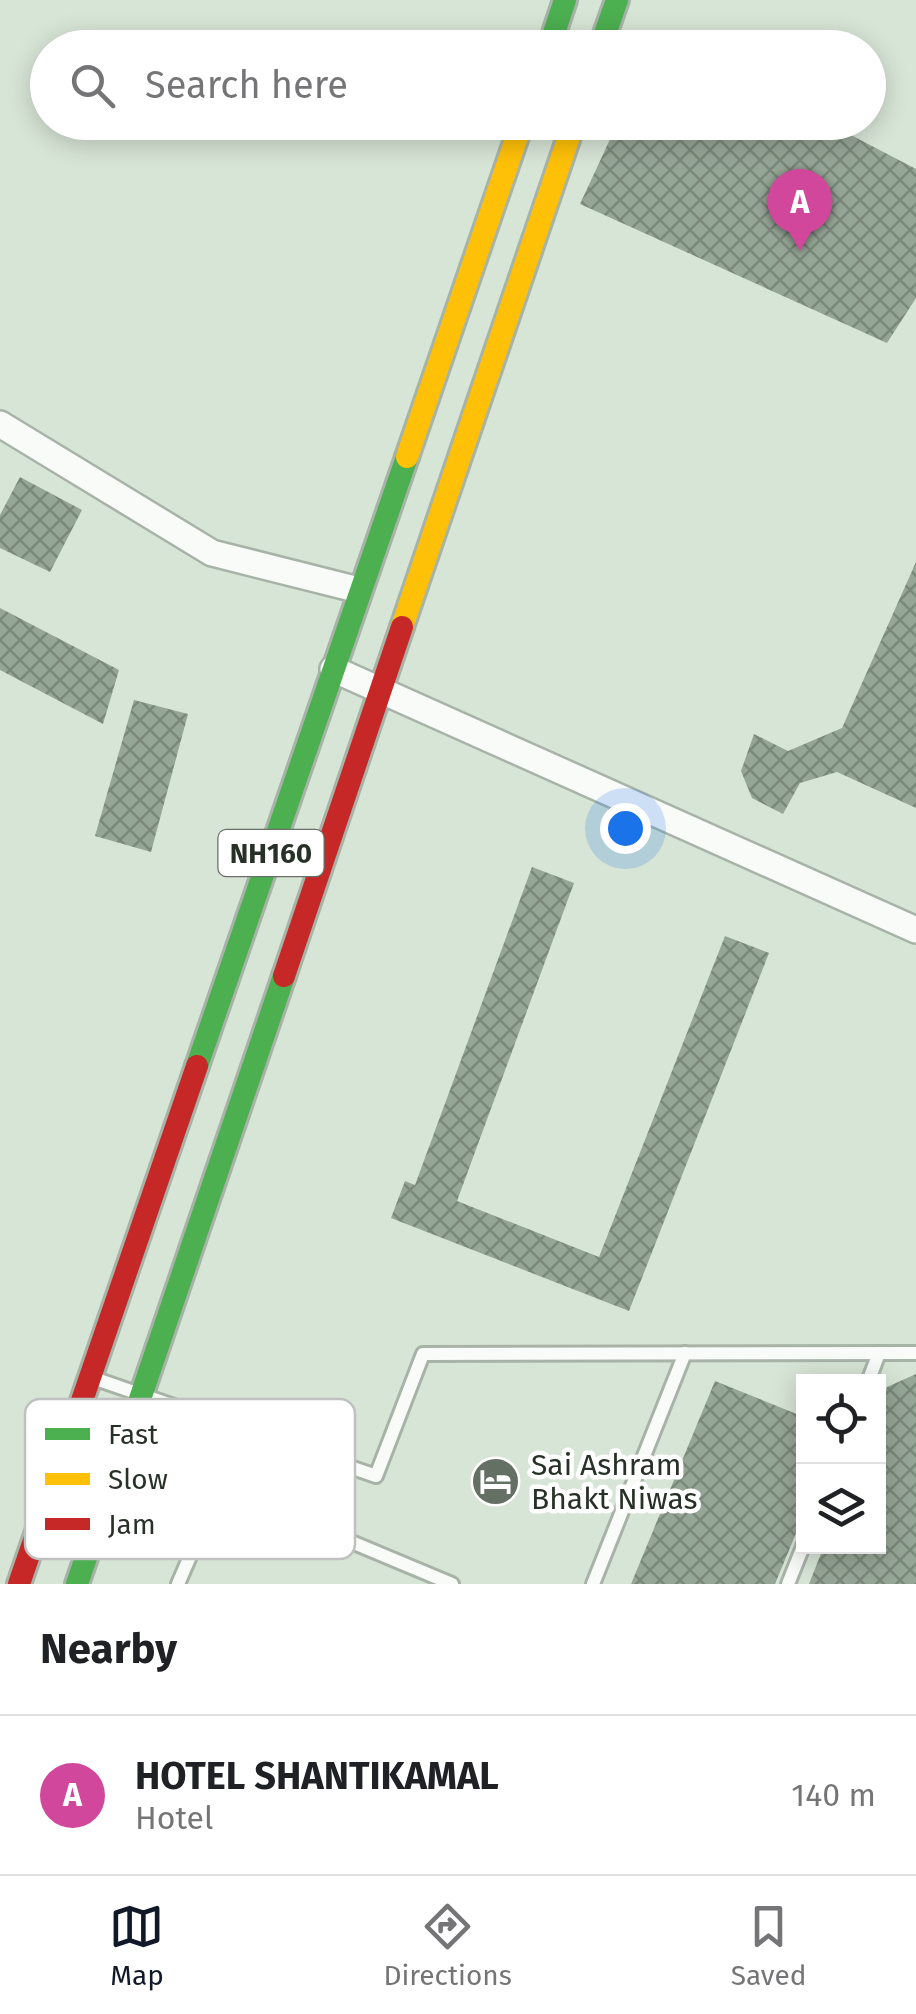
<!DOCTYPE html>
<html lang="en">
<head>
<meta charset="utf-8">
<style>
  body { margin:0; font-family:"Fira Sans",sans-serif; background:#f2f2f2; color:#202124 }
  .controls { position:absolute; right:30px; bottom:30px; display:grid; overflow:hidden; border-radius:0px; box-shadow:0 5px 25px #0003 }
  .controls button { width:90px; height:90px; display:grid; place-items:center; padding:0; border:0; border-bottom:2px solid #e0e0e0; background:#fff; color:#202124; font:50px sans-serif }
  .you { position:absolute; left:625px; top:828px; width:35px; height:35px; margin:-25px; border:8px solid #fff; border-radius:50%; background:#1a73e8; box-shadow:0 0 0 15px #1a73e833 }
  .badge { display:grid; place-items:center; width:65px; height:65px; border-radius:50%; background:#111827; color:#fff; font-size:32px; font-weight:700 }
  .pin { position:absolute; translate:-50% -82px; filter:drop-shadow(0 2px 5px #0008) }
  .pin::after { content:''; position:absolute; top:52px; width:35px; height:30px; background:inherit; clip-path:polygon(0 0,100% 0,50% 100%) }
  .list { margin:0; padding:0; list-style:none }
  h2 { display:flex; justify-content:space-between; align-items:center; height:130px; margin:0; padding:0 40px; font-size:42px }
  h2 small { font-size:32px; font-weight:400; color:#757577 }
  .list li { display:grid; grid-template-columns:65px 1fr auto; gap:30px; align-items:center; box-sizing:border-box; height:160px; padding:0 40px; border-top:2px solid #e0e0e0 }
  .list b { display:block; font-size:38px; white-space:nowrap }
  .list p { margin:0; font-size:32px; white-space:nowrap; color:#757577 }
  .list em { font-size:32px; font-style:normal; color:#757577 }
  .icon { flex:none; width:55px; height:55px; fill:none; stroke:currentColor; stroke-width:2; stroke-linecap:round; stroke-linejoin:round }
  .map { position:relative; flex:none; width:916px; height:1584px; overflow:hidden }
  .search { position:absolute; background:#fff; box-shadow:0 5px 25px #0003; left:30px; right:30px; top:30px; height:110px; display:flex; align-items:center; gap:25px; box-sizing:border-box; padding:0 35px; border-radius:55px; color:#757577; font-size:38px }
  .sheet { height:290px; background:#fff }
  nav { display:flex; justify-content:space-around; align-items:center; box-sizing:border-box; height:140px; border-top:2px solid #e0e0e0; background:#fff; font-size:28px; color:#757577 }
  nav a { display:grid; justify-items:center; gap:5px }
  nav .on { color:#111827 }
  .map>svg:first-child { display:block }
  .building { fill:url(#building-cross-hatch) }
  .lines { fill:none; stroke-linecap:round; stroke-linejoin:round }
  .lane-casing { stroke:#a8b3a8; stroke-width:18 }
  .street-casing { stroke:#a8b3a8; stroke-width:30 }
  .fast-casing { stroke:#a8b3a8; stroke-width:28 }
  .slow-casing { stroke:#a8b3a8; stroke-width:28 }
  .jam-casing { stroke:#a8b3a8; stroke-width:28 }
  .lane { stroke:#f9fbf9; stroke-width:12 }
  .street { stroke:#f9fbf9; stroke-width:25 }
  .fast { stroke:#4caf50; stroke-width:22 }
  .slow { stroke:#ffc107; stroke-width:22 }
  .jam { stroke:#c62828; stroke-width:22 }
  .labels { text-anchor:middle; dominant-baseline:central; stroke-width:9; stroke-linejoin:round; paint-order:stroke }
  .shield { fill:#fff; stroke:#686f68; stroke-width:2.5 }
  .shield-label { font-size:28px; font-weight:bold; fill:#273127 }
  .poi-label { font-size:30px; fill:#273127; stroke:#fff; text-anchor:start }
  .key { fill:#fff; stroke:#bec1be; stroke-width:2.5 }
  .key-label { font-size:28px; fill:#273127 }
</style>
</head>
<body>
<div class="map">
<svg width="916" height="1584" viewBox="0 0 916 1584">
  <defs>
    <pattern id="building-cross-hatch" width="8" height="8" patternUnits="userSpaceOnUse" patternTransform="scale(2.5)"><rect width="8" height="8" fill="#96a696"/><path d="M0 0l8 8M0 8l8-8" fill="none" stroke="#7a887a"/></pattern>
  </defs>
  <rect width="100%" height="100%" fill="#d7e5d6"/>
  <!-- building -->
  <g class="building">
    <path d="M658,36L681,48H652Z"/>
    <path d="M618,122H826L916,169V298L887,343L580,204Z"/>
    <path d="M20,477L82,510L50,572L0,548V515Z"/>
    <path d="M916,562V808L837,772L800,783L783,814L752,798L741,771L754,734L788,751L842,728Z"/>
    <path d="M0,608L119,670L103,724L0,670Z"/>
    <path d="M134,700L188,714L151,852L95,836Z"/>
    <path d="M532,867L574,883L457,1201L599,1257L725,936L769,953L629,1311L391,1218L405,1181L415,1185Z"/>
    <path d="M916,1374V1584H809L824,1546H878V1409L887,1387Z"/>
    <path d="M715,1381L804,1417L800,1458L804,1460V1514L775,1584H631Z"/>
  </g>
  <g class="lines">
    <defs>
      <g id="lane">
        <path d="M99,1380L376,1476L423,1354L916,1353"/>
        <path d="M868,1382L879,1353"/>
        <path d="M273,1509L297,1448"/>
        <path d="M178,1584L220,1487L452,1584"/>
        <path d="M593,1584L685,1353"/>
        <path d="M788,1584L804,1544"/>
      </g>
      <g id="street">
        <path d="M0,424L212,553L359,590"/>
        <path d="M333,669L916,930"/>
      </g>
      <g id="fast">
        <path d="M549,48L565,0"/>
        <path d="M600,48L617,0"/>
        <path d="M197,1066L407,457"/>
        <path d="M77,1584L284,976"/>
      </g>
      <g id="slow">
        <path d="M407,457L522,122"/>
        <path d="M402,627L574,122"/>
      </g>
      <g id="jam">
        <path d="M284,976L402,627"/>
        <path d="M19,1584L197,1066"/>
      </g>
    </defs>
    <!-- lane casing -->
    <use href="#lane" class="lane-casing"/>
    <!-- street casing -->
    <use href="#street" class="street-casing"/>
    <!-- fast casing -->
    <use href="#fast" class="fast-casing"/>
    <!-- slow casing -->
    <use href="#slow" class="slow-casing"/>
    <!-- jam casing -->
    <use href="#jam" class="jam-casing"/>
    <!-- lane -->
    <use href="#lane" class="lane"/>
    <!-- street -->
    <use href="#street" class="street"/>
    <!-- fast -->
    <use href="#fast" class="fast"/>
    <!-- slow -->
    <use href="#slow" class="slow"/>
    <!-- jam -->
    <use href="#jam" class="jam"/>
  </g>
  <!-- icons -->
  <defs>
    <symbol id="hotel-disc" viewBox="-11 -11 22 22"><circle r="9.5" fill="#657064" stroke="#fff"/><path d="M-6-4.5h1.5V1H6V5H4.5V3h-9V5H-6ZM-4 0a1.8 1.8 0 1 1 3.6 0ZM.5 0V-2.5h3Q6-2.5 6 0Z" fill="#fff"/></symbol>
  </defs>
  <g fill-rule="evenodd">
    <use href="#hotel-disc" x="468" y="1454" width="55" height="55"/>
  </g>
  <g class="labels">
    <!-- shield labels -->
    <rect class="shield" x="218.5" y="830" width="105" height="46" rx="8"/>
    <g class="shield-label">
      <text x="271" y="853">NH160</text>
    </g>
    <!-- poi labels -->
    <g class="poi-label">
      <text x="531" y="1465">Sai Ashram<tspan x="531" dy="34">Bhakt Niwas</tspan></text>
    </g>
  </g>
  <!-- legend -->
  <rect x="25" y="1399" width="330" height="160" rx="15" class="key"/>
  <rect x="45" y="1428" width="45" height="12" fill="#4caf50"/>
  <rect x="45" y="1473" width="45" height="12" fill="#ffc107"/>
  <rect x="45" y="1518" width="45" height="12" fill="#c62828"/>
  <g class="key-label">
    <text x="108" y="1444">Fast</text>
    <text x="108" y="1489">Slow</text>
    <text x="108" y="1534">Jam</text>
  </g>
</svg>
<div class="controls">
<button><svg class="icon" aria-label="locate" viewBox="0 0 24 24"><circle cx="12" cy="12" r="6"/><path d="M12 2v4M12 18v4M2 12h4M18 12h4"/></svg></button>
<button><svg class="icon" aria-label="layers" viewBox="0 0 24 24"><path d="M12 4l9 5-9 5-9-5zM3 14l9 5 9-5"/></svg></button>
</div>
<div class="you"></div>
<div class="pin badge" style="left:800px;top:251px;background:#d1479c">A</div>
<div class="search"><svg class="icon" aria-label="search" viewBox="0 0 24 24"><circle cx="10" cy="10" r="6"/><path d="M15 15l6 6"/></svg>Search here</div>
</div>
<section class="sheet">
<h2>Nearby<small></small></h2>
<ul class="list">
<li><span class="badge" style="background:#d1479c">A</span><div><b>HOTEL SHANTIKAMAL</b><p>Hotel</p></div><em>140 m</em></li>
</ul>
</section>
<nav>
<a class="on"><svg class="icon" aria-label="map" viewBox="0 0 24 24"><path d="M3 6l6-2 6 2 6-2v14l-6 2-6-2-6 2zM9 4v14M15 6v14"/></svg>Map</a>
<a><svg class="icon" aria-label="directions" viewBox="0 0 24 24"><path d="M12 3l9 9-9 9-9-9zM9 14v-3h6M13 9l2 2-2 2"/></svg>Directions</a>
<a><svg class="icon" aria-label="saved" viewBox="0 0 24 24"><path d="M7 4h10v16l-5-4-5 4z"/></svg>Saved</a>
</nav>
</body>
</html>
